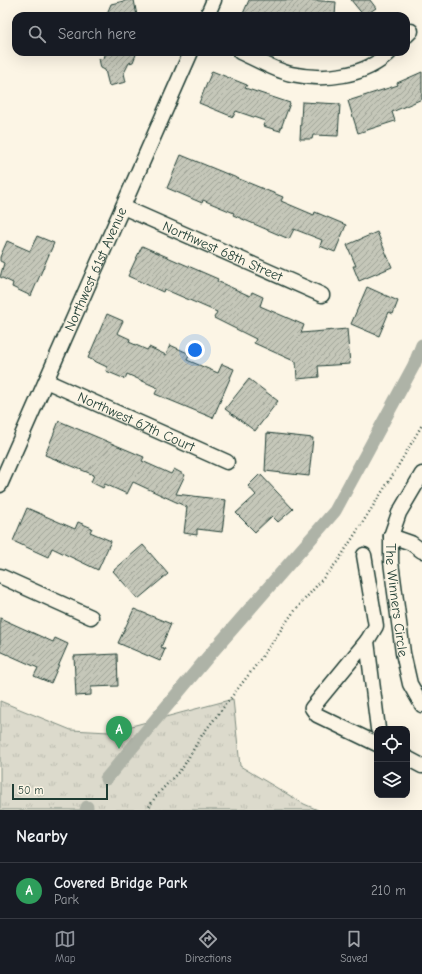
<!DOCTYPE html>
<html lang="en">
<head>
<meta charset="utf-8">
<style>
  body { margin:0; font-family:"Comic Neue",sans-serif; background:#242831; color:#f1f3f6 }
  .controls { position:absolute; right:12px; bottom:12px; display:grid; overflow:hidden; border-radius:8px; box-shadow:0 4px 16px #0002 }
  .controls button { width:36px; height:36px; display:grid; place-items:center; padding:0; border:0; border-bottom:1px solid #363941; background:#171b24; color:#f1f3f6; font:20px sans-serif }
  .scale { position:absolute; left:12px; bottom:10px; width:96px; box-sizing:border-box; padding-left:4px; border:2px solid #1f3d34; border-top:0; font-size:11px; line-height:14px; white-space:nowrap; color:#1f3d34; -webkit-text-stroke:3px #fcf5e5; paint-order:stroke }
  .you { position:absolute; left:195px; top:350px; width:14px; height:14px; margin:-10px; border:3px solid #fff; border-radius:50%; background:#1a73e8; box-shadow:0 0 0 6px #1a73e833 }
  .badge { display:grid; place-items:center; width:26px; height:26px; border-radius:50%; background:#8c9099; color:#fff; font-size:13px; font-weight:700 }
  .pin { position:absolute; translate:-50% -33px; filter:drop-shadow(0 1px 2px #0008) }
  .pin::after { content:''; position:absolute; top:21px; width:14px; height:12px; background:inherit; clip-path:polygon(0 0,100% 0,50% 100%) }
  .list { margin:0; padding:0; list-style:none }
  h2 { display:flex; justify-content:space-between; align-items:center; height:52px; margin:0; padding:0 16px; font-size:17px }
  h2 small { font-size:13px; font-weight:400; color:#9ea1a6 }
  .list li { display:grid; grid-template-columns:26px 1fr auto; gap:12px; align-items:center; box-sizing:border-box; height:56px; padding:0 16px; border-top:1px solid #363941 }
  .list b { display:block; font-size:15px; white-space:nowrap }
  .list p { margin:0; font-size:13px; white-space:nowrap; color:#9ea1a6 }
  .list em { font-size:13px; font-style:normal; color:#9ea1a6 }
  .icon { flex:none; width:22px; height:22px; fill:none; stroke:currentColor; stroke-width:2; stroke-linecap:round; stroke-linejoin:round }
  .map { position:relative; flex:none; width:422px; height:810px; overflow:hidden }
  .search { position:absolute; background:#171b24; box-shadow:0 4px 16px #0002; left:12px; right:12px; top:12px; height:44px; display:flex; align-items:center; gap:10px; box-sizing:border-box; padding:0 14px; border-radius:12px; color:#9ea1a6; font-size:15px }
  .sheet { height:108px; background:#171b24 }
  nav { display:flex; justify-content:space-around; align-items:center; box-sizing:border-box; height:56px; border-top:1px solid #363941; background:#171b24; font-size:11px; color:#9ea1a6 }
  nav a { display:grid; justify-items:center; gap:2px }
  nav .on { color:#8c9099 }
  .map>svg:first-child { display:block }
  .park { fill:url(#park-tufts); stroke:#7e8c80 }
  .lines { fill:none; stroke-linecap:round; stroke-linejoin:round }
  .canal { stroke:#aeb3a7; stroke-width:13 }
  .building { fill:url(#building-hatch); stroke:#1f3d34 }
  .minor-casing { stroke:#1f3d34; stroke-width:17 }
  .path { stroke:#1f3d34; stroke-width:2.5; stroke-dasharray:1 3; stroke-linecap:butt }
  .minor { stroke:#fcf5e5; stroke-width:14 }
  .labels { text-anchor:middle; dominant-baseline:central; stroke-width:3.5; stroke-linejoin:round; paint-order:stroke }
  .street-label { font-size:14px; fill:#1f3d34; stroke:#fcf5e5 }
</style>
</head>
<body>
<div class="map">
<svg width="422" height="810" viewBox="0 0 422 810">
  <defs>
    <pattern id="park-tufts" width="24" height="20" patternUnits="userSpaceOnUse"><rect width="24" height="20" fill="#dcdacc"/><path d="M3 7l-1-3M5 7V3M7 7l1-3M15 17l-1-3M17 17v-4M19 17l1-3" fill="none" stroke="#bcbcb0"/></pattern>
    <pattern id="building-hatch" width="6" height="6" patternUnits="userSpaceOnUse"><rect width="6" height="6" fill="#c5c7b9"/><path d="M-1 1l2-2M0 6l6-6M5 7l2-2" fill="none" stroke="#9fa397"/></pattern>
  </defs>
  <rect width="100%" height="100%" fill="#fcf5e5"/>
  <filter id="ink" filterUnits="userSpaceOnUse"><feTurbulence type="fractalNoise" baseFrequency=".025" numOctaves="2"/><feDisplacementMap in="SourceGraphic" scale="8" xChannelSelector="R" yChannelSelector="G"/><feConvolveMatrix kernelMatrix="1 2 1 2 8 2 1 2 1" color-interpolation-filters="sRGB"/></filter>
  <g filter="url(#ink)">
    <!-- park -->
    <path class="park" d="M233,699L240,766L304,804L318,810H0V701L71,730L109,732Z"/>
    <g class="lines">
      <!-- canal -->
      <g class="canal">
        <path d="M106,779L207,658L335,511L414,365L422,345"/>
        <path d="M86,810L87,807"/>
      </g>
    </g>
    <!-- building -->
    <g class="building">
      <path d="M128,0H134L137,16H106L111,4Z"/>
      <path d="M249,0H309L336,2L335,16H242Z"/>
      <path d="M351,0H370L376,8L364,16Z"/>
      <path d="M106,52H137L133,62L129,63L124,73L126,82L109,86L105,70L101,68L99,59L104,58Z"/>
      <path d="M212,71L247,85L245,88L290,103L280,131L263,126L265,121L236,111L233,117L199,103Z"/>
      <path d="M422,72V99L392,112L395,121L358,133L348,101L398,85L397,83Z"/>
      <path d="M302,102L340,104L338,136L313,135L312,139H300Z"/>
      <path d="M181,155L283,197L281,201L314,215L315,212L346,225L335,252L320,246L322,240L294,229L289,239L233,215L234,213L203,200L202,203L167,188Z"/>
      <path d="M377,232L392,267L359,281L353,266H356L347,245Z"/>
      <path d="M37,236L54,243L31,296L12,287L13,283L0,277L4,263L0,261V257L7,241L30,251Z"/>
      <path d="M142,246L218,279L217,281L250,296L252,292L263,297L260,306L304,325L301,333L347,329L350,364L318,366L319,377L297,379L296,362L254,343L256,339L214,318L217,312L164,289L163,292L128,276Z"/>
      <path d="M367,287L398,301L393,314L389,312L379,336L351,324Z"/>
      <path d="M107,314L123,321L117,333L130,339L129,342L147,350L149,347L166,355L170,345L190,354L187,360L218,373L222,364L234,369L213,418L155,394L158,388L127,374L125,379L106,371L107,367L88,358Z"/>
      <path d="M249,379L278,401L255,431L225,409Z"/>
      <path d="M59,421L144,457L142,461L171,474L174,469L185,475L176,494L226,500L222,532L197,529V535L184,533L187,507L133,482L127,494L105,484L103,488L91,482L94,475L45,455Z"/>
      <path d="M267,433L313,438L309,476L265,471Z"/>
      <path d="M260,474L293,509L278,522L272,516L255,532L236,513L256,495L248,486Z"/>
      <path d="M27,508L75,529L78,522L92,528L90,532L111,541L98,570L52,548L48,557L13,541Z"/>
      <path d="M143,545L168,574L138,599L113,571Z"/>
      <path d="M134,609L171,624L161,647L165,649L160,661L118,643Z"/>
      <path d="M0,618L53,642L55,638L68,644L51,683L34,676L38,668L0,651Z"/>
      <path d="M117,654L118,686L91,687V695L76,696L74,656Z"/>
    </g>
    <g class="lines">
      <defs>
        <g id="minor">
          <path d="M207,16L214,0"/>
          <path d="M406,36L411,31"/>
          <path d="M240,52C256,59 274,70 291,74C324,81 365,77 390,52"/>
          <path id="s1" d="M123,207L322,295"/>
          <path id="s2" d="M46,381L227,462"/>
          <path id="s3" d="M422,474L399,513L391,536V562L403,653L410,684L422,705"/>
          <path id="s4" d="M0,485L191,52"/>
          <path d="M391,536L411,543L422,551"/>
          <path d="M364,555L376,626L367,641L378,729"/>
          <path d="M0,576L91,617"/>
          <path d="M367,641L312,708L317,715L377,744"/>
          <path d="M407,758L422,766"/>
        </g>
      </defs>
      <!-- minor casing -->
      <use href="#minor" class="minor-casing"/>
      <!-- path -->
      <path class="path" d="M147,810L156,796L183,767L202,735L257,664L292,614L338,561L391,478L422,425"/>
      <!-- minor -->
      <use href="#minor" class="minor"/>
    </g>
  </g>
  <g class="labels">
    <!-- street labels -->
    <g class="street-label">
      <text stroke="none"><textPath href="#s1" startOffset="109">Northwest 68th Street</textPath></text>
      <text stroke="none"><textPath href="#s4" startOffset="236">Northwest 61st Avenue</textPath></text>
      <text stroke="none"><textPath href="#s2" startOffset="99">Northwest 67th Court</textPath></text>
      <text stroke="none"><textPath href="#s3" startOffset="134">The Winners Circle</textPath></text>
    </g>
  </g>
</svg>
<div class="controls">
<button><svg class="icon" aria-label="locate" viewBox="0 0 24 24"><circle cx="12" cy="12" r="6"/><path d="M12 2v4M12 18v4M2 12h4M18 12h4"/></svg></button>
<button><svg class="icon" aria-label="layers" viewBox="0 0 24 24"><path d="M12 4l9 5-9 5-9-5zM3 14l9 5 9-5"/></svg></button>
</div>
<div class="scale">50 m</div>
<div class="you"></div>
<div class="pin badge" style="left:119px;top:749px;background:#2e9e5b">A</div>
<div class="search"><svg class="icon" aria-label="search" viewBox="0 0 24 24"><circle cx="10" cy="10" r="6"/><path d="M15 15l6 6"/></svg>Search here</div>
</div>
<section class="sheet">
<h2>Nearby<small></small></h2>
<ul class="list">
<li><span class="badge" style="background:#2e9e5b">A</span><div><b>Covered Bridge Park</b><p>Park</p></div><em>210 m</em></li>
</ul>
</section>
<nav>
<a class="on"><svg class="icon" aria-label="map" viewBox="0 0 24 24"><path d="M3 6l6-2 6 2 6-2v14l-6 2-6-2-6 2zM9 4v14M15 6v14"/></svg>Map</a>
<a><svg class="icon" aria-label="directions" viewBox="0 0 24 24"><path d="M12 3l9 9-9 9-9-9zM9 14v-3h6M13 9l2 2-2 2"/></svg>Directions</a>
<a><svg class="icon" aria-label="saved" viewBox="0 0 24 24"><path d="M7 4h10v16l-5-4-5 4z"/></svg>Saved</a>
</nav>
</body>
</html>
